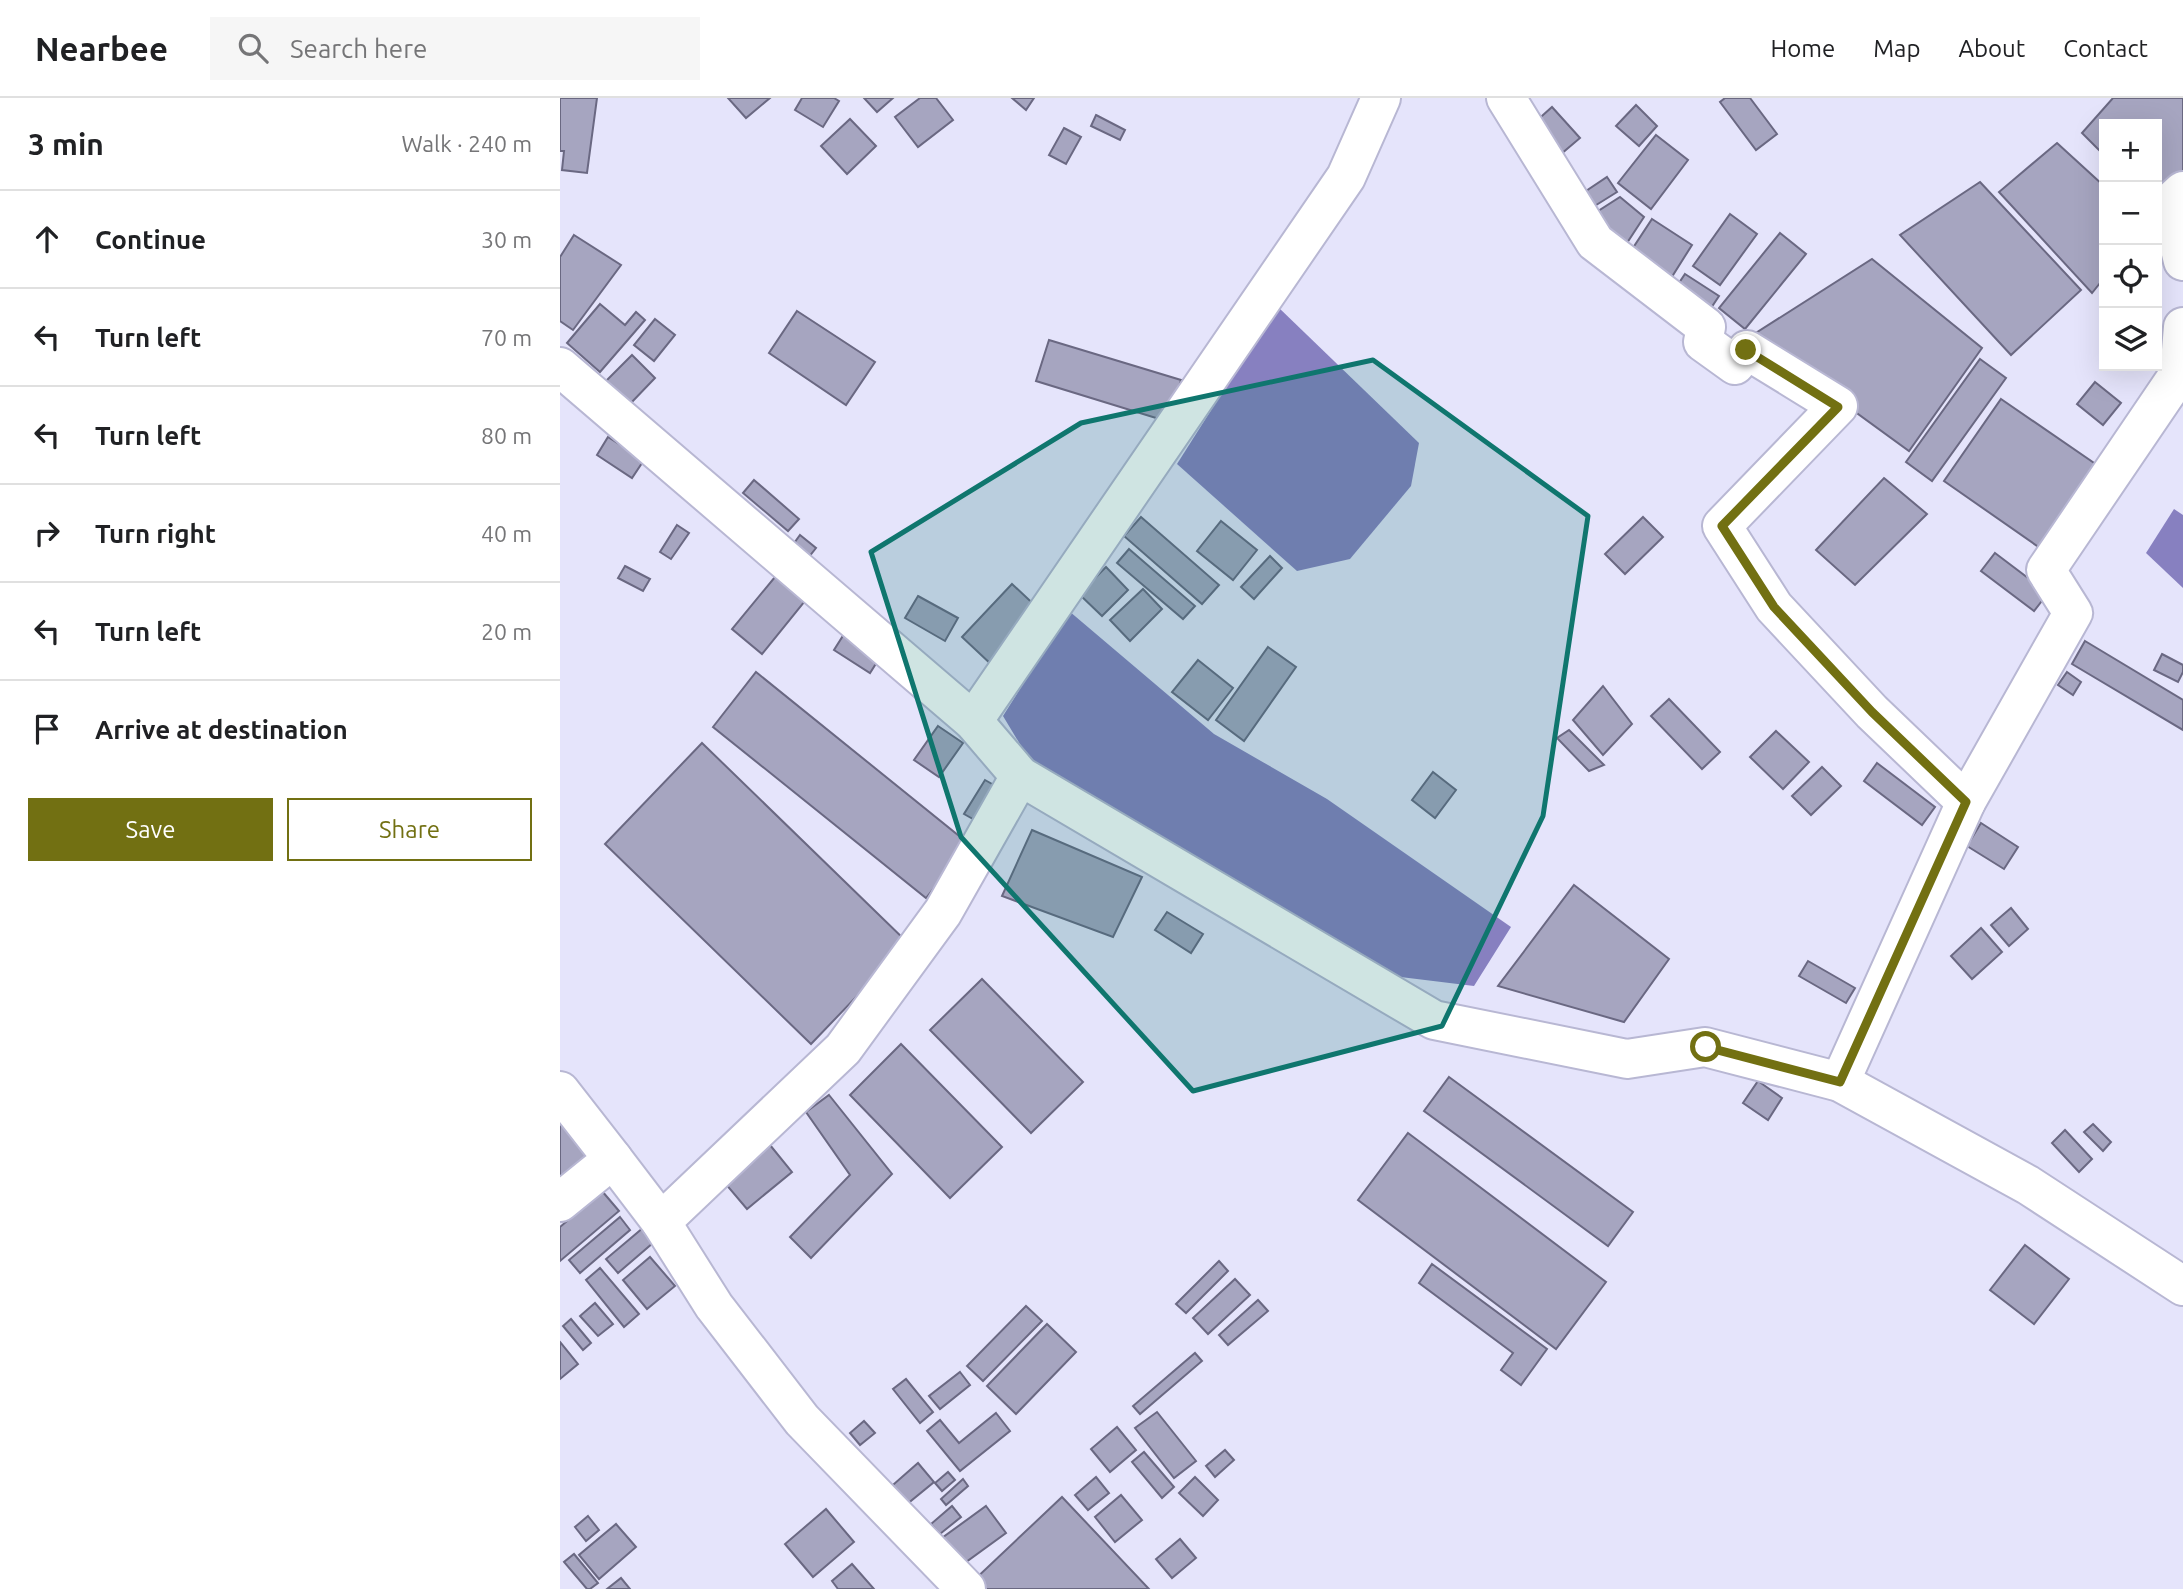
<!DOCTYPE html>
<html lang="en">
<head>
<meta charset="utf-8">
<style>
  body { margin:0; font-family:Ubuntu,sans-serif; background:#f6f6f6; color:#202124 }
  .controls { position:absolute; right:21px; top:21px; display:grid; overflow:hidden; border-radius:0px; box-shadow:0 7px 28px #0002 }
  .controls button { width:63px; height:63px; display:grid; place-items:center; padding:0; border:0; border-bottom:2px solid #e0e0e0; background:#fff; color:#202124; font:35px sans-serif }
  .stop { position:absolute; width:21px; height:21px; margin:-16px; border:5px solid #727012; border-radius:50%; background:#fff }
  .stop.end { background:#727012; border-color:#fff; box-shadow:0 2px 7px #0008 }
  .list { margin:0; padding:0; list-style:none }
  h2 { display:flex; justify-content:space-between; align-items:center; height:91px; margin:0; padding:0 28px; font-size:30px }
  h2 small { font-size:23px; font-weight:400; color:#757577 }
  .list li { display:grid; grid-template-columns:46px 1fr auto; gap:21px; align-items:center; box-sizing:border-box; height:98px; padding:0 28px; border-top:2px solid #e0e0e0 }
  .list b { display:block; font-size:26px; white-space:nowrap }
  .list em { font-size:23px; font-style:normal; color:#757577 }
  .actions { display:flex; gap:14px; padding:21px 28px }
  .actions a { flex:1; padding:16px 0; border:2px solid #727012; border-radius:0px; text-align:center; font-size:24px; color:#727012 }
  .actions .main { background:#727012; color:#fff }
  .icon { flex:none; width:38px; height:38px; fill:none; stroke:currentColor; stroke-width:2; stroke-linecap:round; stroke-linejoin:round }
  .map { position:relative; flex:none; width:1623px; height:1491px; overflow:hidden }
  header { display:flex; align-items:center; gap:42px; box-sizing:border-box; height:98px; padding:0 35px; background:#fff; border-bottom:2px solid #e0e0e0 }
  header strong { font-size:33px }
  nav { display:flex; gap:38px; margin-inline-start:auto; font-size:24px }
  .search { width:490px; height:63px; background:#f6f6f6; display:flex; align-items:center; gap:18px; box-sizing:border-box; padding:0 24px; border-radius:0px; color:#757577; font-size:26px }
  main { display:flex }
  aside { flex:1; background:#fff }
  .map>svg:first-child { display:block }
  .water { fill:#8780c0 }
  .building { fill:#a6a5c0; stroke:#6a6882; stroke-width:2 }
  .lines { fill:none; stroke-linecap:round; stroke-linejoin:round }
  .minor-casing { stroke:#b8b7d3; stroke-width:42 }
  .minor { stroke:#fff; stroke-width:38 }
  .route { stroke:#727012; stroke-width:9 }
  .marked { fill:#0f766e; fill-opacity:0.2; stroke:#0f766e; stroke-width:5; stroke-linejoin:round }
</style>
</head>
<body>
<header>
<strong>Nearbee</strong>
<div class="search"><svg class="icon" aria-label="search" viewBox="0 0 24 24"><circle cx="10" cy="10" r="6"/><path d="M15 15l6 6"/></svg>Search here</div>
<nav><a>Home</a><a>Map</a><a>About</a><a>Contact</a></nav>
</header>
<main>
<aside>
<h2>3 min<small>Walk · 240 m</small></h2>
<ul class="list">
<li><svg class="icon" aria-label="ahead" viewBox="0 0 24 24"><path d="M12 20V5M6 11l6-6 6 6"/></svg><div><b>Continue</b></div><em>30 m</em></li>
<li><svg class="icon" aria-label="left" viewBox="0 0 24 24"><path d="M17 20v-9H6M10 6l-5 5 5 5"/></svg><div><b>Turn left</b></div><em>70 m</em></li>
<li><svg class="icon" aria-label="left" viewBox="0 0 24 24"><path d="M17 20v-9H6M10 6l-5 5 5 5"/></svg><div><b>Turn left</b></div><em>80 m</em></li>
<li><svg class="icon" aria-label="right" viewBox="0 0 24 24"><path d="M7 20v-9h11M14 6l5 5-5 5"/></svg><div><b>Turn right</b></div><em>40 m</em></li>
<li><svg class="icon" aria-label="left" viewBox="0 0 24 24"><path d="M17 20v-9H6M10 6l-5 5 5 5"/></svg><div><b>Turn left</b></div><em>20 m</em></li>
<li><svg class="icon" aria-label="arrive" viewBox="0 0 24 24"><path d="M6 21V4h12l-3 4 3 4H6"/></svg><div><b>Arrive at destination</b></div></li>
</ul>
<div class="actions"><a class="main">Save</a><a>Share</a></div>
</aside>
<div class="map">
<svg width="1623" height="1491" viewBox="0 0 1623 1491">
  <rect width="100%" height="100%" fill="#e5e4fb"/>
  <!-- water -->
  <g class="water">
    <path d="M717,208L859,345L851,388L790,461L737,473L617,366Z"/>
    <path d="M1614,411L1623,417V490L1586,455Z"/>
    <path d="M509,513L654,636L767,701L951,829L914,888L816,876L487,691L443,618Z"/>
  </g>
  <!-- building -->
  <g class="building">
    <path d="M0,0H37L27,75L2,72L4,53H0Z"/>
    <path d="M168,0H210L186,20Z"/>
    <path d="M242,0H274L279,3L263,29L235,12Z"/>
    <path d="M304,0H333L317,14Z"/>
    <path d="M360,0H376L393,22L358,49L335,19Z"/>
    <path d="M452,0H474L466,12Z"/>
    <path d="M1165,0H1190L1217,36L1196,52L1160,4Z"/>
    <path d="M1553,0H1623V123L1597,108V26H1544V57L1522,35Z"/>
    <path d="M1076,7L1097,28L1079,48L1056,28Z"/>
    <path d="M992,9L1020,40L1001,56L973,26Z"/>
    <path d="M536,17L565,32L560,42L531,28Z"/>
    <path d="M290,21L316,48L287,76L261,48Z"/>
    <path d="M504,30L521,39L506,66L489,57Z"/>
    <path d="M1096,37L1128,62L1091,111L1058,85Z"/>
    <path d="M1497,45L1544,88V180L1532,195L1439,94Z"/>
    <path d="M1047,79L1057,94L1033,109L1023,95Z"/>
    <path d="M1420,84L1521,192L1451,257L1340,137Z"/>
    <path d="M1060,99L1084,119L1063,151L1032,117Z"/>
    <path d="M1170,116L1197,136L1160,187L1133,168Z"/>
    <path d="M1092,121L1132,147L1108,185L1067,159Z"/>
    <path d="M1220,135L1246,156L1185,231L1159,210Z"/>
    <path d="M14,137L61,167L13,232L0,223V159Z"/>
    <path d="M1312,161L1422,250L1349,353L1191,238Z"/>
    <path d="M1125,176L1159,198L1149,213L1115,191Z"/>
    <path d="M40,206L65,227L76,214L85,222L40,274L7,245Z"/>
    <path d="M237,213L315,264L286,307L209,255Z"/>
    <path d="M95,221L115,237L94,263L74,247Z"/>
    <path d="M489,242L621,282L609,324L476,283Z"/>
    <path d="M72,257L95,280L69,307L45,284Z"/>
    <path d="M1420,261L1446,280L1372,383L1346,364Z"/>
    <path d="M1535,284L1561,305L1543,327L1517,306Z"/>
    <path d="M1441,301L1537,367L1480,450L1384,383Z"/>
    <path d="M48,339L84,362L72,380L37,357Z"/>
    <path d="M1324,380L1367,416L1295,487L1256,452Z"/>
    <path d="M194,382L239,421L228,433L183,395Z"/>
    <path d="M581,419L659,487L642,506L564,438Z"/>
    <path d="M1083,419L1103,439L1065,476L1045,456Z"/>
    <path d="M661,423L697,452L673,482L637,453Z"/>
    <path d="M117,427L129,435L111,461L100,454Z"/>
    <path d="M240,437L256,450L248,460L232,448Z"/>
    <path d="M569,451L635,508L623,521L557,465Z"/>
    <path d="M1435,455L1488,495L1474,513L1421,473Z"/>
    <path d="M710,458L722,470L694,501L681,489Z"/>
    <path d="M65,468L90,481L83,493L58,480Z"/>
    <path d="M546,469L568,492L542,518L519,496Z"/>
    <path d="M215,479L245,503L202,556L172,531Z"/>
    <path d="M452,486L483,515L433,568L402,539Z"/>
    <path d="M583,491L602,511L570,543L550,522Z"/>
    <path d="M358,498L398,520L385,543L345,520Z"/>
    <path d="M286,533L322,556L310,575L274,552Z"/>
    <path d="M1525,543L1623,602V632L1512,566Z"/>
    <path d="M708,549L736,569L684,643L656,622Z"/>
    <path d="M1602,556L1623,567V574L1618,584L1594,572Z"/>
    <path d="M638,562L673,590L648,622L612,594Z"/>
    <path d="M196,574L409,746L366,800L153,629Z"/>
    <path d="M1507,574L1521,584L1513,597L1498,587Z"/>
    <path d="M1043,588L1072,626L1043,657L1013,622Z"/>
    <path d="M1109,601L1160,654L1142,671L1091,618Z"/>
    <path d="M378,628L403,645L379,679L354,662Z"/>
    <path d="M1009,632L1044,667L1029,673L997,640Z"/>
    <path d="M1216,633L1249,664L1223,691L1190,659Z"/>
    <path d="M142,645L348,845L251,946L45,746Z"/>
    <path d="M1317,665L1375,709L1362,727L1304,683Z"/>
    <path d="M1262,669L1281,688L1251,717L1232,698Z"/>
    <path d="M873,674L896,692L875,720L852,702Z"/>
    <path d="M425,682L441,691L420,725L404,716Z"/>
    <path d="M1421,725L1458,749L1444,771L1407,748Z"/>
    <path d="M472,732L582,779L553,839L442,798Z"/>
    <path d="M1014,787L1109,861L1064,924L938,888Z"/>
    <path d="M1451,810L1468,831L1449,848L1431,827Z"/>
    <path d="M607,814L643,836L631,855L595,832Z"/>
    <path d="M1421,830L1442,854L1412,881L1391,858Z"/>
    <path d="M1248,863L1295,890L1286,905L1239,878Z"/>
    <path d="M422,881L523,984L471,1035L370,932Z"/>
    <path d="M341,946L442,1049L390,1100L290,997Z"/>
    <path d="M889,979L1073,1114L1048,1148L864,1013Z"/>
    <path d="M1198,983L1222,1000L1208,1022L1183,1005Z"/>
    <path d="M269,997L332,1076L251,1160L230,1139L290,1077L246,1014Z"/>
    <path d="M0,1005L42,1055L0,1091Z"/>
    <path d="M1533,1026L1551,1044L1543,1053L1524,1034Z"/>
    <path d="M1505,1032L1532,1061L1519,1074L1492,1045Z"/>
    <path d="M848,1035L1046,1184L996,1251L798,1102Z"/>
    <path d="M210,1047L232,1074L187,1111L164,1084Z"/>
    <path d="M42,1093L59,1113L0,1163V1129Z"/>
    <path d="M60,1119L70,1132L20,1175L9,1162Z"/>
    <path d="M90,1124L101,1138L58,1175L46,1161Z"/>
    <path d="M1465,1147L1509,1181L1474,1226L1430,1192Z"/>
    <path d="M90,1159L115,1188L87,1211L63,1182Z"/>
    <path d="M659,1163L668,1173L626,1215L616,1206Z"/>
    <path d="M872,1166L987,1251L961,1287L941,1272L953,1255L859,1185Z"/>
    <path d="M40,1170L79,1216L64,1229L26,1182Z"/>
    <path d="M675,1181L690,1197L648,1236L633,1220Z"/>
    <path d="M698,1202L708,1213L668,1247L659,1237Z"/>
    <path d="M35,1205L53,1226L38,1238L20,1218Z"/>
    <path d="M466,1208L482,1223L423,1283L407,1268Z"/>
    <path d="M11,1221L31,1245L23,1252L3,1228Z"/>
    <path d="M487,1226L516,1254L456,1316L427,1288Z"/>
    <path d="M0,1244L18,1266L0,1281Z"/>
    <path d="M635,1255L642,1263L580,1316L573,1308Z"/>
    <path d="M400,1274L410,1287L380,1311L369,1298Z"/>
    <path d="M346,1281L373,1314L360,1325L333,1291Z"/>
    <path d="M597,1314L636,1363L614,1380L575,1330Z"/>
    <path d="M436,1315L450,1333L400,1373L367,1333L380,1322L399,1345Z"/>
    <path d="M304,1323L315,1335L300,1347L290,1335Z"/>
    <path d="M557,1329L576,1352L550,1374L531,1351Z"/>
    <path d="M665,1352L674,1362L655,1379L646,1368Z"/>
    <path d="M584,1354L614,1389L602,1400L572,1364Z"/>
    <path d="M358,1365L374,1384L341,1411L326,1393Z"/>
    <path d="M388,1374L395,1382L382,1393L375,1385Z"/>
    <path d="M536,1379L549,1395L528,1412L515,1397Z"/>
    <path d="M635,1379L658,1402L643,1418L619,1395Z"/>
    <path d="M403,1381L408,1388L386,1407L381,1401Z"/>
    <path d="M561,1397L582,1422L555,1444L535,1419Z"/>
    <path d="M502,1399L589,1491H417L411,1485Z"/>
    <path d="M392,1408L401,1419L380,1436L371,1426Z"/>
    <path d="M426,1408L446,1435L395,1472L375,1445Z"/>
    <path d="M266,1411L294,1444L253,1479L225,1446Z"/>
    <path d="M28,1418L39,1432L26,1443L15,1429Z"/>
    <path d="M56,1426L76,1449L39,1481L19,1457Z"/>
    <path d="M620,1441L636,1460L612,1480L596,1461Z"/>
    <path d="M14,1456L38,1485L30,1491H27L4,1464Z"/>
    <path d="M292,1466L314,1491H278L272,1483Z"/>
    <path d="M61,1480L70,1491H47Z"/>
  </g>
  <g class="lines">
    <defs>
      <g id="minor">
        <path d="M946,0L1035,144L1146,229L1143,244L1175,267L1187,252L1278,308L1162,428L1214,509L1312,614L1406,704"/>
        <path d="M1623,93L1609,106L1623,163"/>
        <path d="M0,269L413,623L460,678L874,922L1067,961L1145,949L1280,984L1468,1087L1623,1188"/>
        <path d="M413,623L786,79L821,0"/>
        <path d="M1280,984L1406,704L1513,515L1486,472L1619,276L1623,229"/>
        <path d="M0,993L53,1061L0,1104"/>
        <path d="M53,1061L101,1124"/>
        <path d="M406,1491L242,1322L154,1208L101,1124L283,951L383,814L460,678"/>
      </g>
    </defs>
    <!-- minor casing -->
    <use href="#minor" class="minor-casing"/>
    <!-- minor -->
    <use href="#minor" class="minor"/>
  </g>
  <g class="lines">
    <!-- route -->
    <path class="route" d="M1146,949L1280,984L1406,704L1312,614L1214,509L1162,428L1278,309L1186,252"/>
  </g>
  <!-- marked area -->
  <path class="marked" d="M813,262L1028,418L983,718L882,928L633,993L401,739L311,454L521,325Z"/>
</svg>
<div class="controls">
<button>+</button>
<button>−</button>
<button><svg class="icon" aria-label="locate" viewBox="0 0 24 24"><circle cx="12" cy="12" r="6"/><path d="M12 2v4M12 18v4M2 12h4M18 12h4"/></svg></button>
<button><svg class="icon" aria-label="layers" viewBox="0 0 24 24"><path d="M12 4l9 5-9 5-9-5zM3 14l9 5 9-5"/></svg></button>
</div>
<div class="stop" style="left:1146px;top:949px"></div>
<div class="stop end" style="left:1186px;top:252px"></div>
</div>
</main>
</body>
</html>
